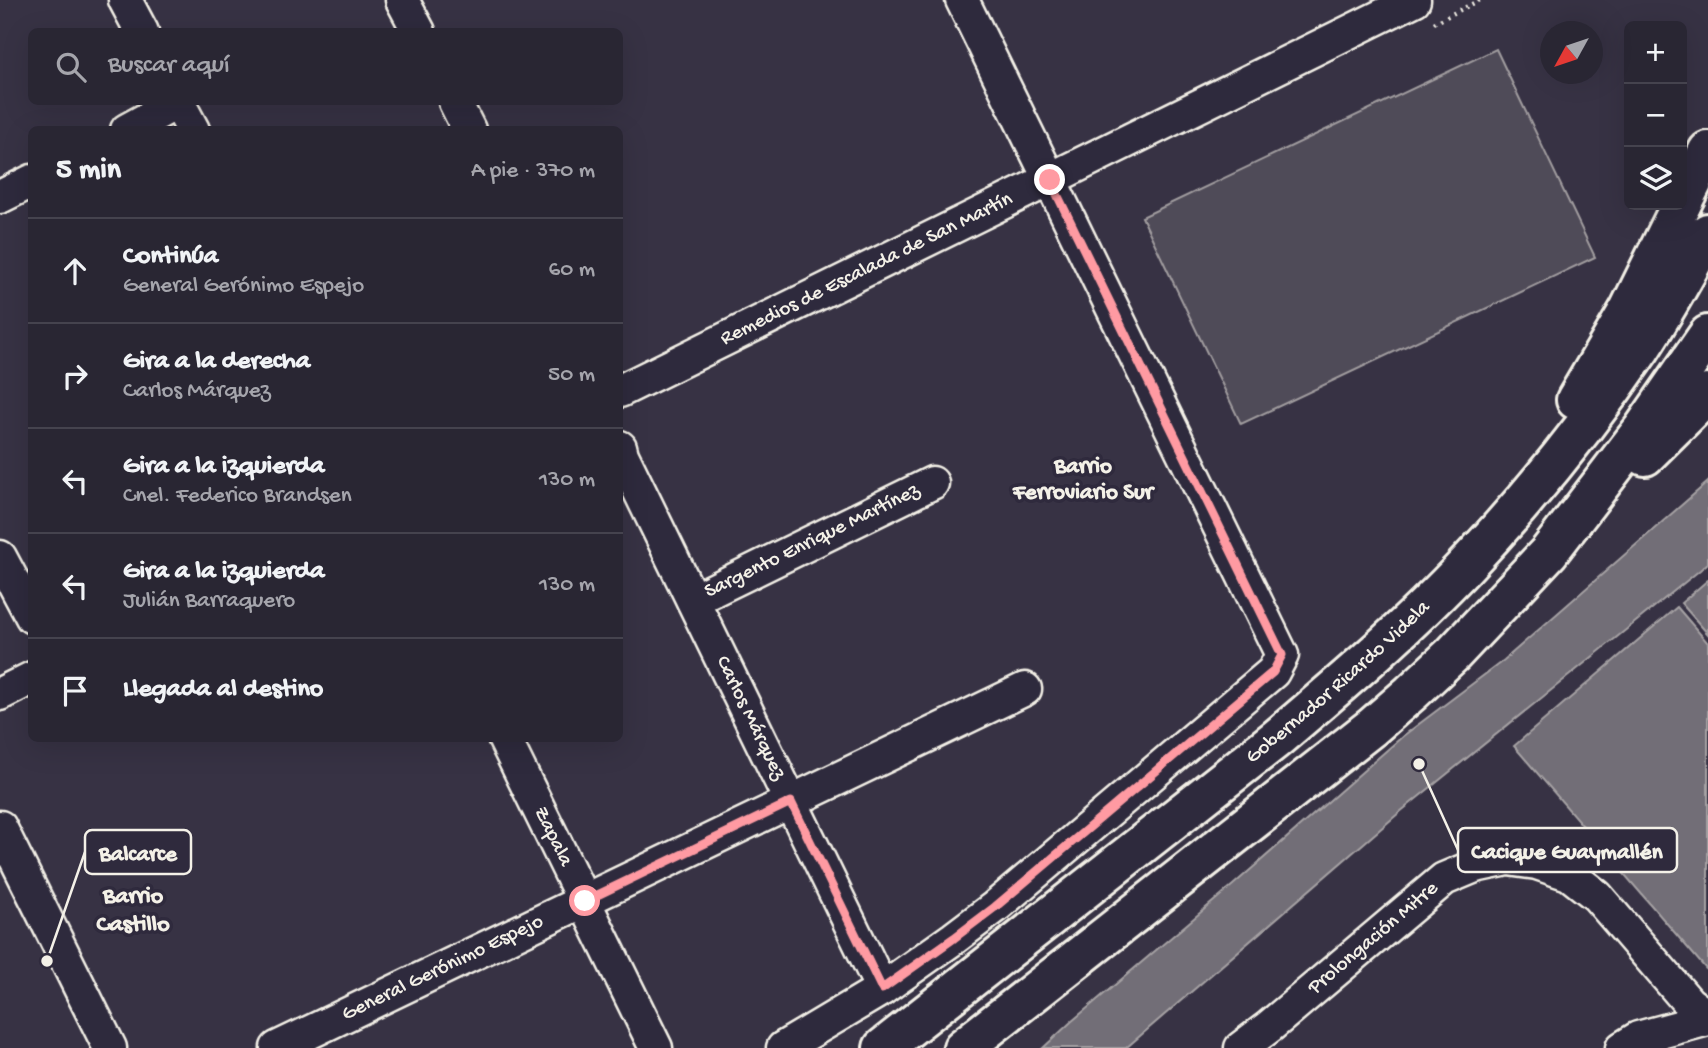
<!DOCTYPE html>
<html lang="es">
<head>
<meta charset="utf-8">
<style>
  body { margin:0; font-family:"Gochi Hand",sans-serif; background:#35323f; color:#f1f3f6 }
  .controls { position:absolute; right:21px; top:21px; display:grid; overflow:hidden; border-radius:10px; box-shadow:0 7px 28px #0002 }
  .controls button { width:63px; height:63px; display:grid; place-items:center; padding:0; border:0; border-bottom:2px solid #45434e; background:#292633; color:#f1f3f6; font:35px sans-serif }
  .compass { position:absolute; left:1540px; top:21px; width:63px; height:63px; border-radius:50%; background:#292633; box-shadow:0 7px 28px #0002; rotate:230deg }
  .stop { position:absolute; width:21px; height:21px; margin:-16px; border:5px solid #ff9aa2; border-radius:50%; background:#fff }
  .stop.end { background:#ff9aa2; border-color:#fff; box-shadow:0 2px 7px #0008 }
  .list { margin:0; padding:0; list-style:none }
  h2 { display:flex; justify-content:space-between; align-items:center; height:91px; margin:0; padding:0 28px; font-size:30px }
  h2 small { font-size:23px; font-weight:400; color:#a5a5ac }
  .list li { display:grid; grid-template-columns:46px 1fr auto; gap:21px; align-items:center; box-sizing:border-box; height:105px; padding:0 28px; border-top:2px solid #45434e }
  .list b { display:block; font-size:26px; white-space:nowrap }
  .list p { margin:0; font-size:23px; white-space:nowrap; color:#a5a5ac }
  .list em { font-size:23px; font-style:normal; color:#a5a5ac }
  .icon { flex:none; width:38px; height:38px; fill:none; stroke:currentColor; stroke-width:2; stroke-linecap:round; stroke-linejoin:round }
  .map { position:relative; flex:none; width:1708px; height:1048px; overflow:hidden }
  .search { position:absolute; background:#292633; box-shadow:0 7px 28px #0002; left:28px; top:28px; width:595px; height:77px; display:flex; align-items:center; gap:18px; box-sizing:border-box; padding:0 24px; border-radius:10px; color:#a5a5ac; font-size:26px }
  .panel { position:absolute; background:#292633; box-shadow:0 7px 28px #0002; left:28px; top:126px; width:595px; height:616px; border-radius:10px }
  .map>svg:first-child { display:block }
  .green { fill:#504b59; stroke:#a29ea0; stroke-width:2 }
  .water { fill:#726e77; stroke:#a6a2a4; stroke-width:2 }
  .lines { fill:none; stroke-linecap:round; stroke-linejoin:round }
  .minor-casing { stroke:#f4f1e8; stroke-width:37 }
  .highway-casing { stroke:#f4f1e8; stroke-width:44 }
  .path { stroke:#f4f1e8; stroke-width:4.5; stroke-dasharray:2 5; stroke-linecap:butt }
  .minor { stroke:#2f2a3d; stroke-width:32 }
  .highway { stroke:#2f2a3d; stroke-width:38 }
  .route { stroke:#ff9aa2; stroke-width:9 }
  .labels { text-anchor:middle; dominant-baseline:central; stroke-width:7; stroke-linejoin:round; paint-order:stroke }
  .street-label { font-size:21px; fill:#f4f1e8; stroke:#2f2a3d }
  .neighbourhood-label { font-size:23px; font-weight:bold; fill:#f4f1e8; stroke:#2f2a3d }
  .quarter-label { font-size:24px; font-weight:bold; fill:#f4f1e8; stroke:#2f2a3d }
  .leader { fill:none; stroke:#f4f1e8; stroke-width:2.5 }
  .callout-dot { fill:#f4f1e8; stroke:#2f2a3d; stroke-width:2.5 }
  .callout { fill:#2f2a3d; stroke:#f4f1e8; stroke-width:2.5 }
  .callout-label { font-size:23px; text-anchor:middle; font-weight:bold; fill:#f4f1e8 }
</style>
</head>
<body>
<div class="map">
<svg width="1708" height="1048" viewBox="0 0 1708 1048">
  <rect width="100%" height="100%" fill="#373244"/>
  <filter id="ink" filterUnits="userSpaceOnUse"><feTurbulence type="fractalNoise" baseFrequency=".0143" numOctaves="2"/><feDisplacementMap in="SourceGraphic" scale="14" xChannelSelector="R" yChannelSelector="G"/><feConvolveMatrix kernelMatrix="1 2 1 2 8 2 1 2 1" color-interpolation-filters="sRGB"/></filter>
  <g filter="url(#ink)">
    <!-- green -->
    <path class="green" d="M1496,49L1595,257L1241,424L1142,217Z"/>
    <!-- water -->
    <g class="water">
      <path d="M1708,482V563L1700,570L1400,812L1126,1048H1043L1071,1022L1233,885L1403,736L1504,660Z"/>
      <path d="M1708,580V634L1681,603Z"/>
      <path d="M1677,607L1708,643V967L1706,969L1514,746Z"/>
    </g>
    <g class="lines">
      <defs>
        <g id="minor">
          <path d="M125,0L142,32"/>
          <path d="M402,0L419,32"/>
          <path d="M178,102L193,130"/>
          <path d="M455,102L469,130"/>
          <path d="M127,130L178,102"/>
          <path d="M0,197L32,181"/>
          <path id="s1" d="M620,391L1414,0"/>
          <path id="s2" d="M620,447L622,455L882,989"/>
          <path d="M0,557L32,617"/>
          <path id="s3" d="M693,600L932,483"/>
          <path d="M0,694L32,678"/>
          <path id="s4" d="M504,738L656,1048"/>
          <path d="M0,827L110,1048"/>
          <path id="s5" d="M277,1048L1025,689"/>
          <path d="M783,1048L882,989L954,938L995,907L1273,672L1282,655L962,0"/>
          <path id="s6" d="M1241,1048L1270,1026L1444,879L1475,866L1508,859L1537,863L1569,874L1597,896L1689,1003L1708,1017"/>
          <path d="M1622,1048L1638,1038L1708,1019"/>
        </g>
        <g id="highway">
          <path d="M1682,203L1708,151"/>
          <path d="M1576,400L1629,310L1681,205"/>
          <path d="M1645,456L1708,394"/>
          <path id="s7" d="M883,1048L1276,739C1342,683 1409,626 1468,563C1531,496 1589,424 1641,348C1665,311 1687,272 1708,233"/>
          <path d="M963,1048L1372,727L1411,693L1453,654L1549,552L1643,429L1708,335"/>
        </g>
      </defs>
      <!-- minor casing -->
      <use href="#minor" class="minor-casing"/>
      <!-- highway casing -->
      <use href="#highway" class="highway-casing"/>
      <!-- path -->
      <path class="path" d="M1434,23L1480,0"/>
      <!-- minor -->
      <use href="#minor" class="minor"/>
      <!-- highway -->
      <use href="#highway" class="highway"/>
    </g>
  </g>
  <g class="lines" filter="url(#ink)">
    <!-- route -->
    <path class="route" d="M585,901L791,802L882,989L954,938L995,907L1273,672L1282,655L1050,180"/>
  </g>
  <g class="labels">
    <!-- street labels -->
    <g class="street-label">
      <text stroke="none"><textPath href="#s1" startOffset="275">Remedios de Escalada de San Martín</textPath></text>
      <text stroke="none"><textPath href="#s3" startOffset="133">Sargento Enrique Martínez</textPath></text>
      <text stroke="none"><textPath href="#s7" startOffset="584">Gobernador Ricardo Videla</textPath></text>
      <text stroke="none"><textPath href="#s2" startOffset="301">Carlos Márquez</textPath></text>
      <text stroke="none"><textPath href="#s4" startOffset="110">Zapala</textPath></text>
      <text stroke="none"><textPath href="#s6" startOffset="172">Prolongación Mitre</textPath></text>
      <text stroke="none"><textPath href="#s5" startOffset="184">General Gerónimo Espejo</textPath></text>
    </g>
    <!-- neighbourhood labels -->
    <g class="neighbourhood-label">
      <text x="1083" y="467">Barrio<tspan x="1083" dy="26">Ferroviario Sur</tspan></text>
    </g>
    <!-- quarter labels -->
    <g class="quarter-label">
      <text x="133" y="897">Barrio<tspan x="133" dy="28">Castillo</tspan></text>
    </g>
  </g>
  <!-- callouts -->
  <path class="leader" d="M1419 764L1458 850M47 961L85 852"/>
  <g class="callout-dot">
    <circle cx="1419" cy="764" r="7"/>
    <circle cx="47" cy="961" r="7"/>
  </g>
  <g class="callout">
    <rect x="1458" y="828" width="219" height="44" rx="7"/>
    <rect x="85" y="830" width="106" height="44" rx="7"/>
  </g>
  <g class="callout-label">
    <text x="1567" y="858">Cacique Guaymallén</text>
    <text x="138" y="860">Balcarce</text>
  </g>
</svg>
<div class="controls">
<button>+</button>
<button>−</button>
<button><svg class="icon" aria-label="layers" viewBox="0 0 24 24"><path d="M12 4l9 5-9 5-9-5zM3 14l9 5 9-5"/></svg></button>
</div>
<svg class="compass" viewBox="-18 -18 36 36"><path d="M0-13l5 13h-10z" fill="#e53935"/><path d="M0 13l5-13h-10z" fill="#a5a5ac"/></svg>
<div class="stop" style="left:585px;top:901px"></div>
<div class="stop end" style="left:1050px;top:180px"></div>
<div class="search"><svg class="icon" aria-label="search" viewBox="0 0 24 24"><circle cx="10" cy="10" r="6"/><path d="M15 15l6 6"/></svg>Buscar aquí</div>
<section class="panel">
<h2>5 min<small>A pie · 370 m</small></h2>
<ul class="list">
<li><svg class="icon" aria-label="ahead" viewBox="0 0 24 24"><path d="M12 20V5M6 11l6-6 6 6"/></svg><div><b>Continúa</b><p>General Gerónimo Espejo</p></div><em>60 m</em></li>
<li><svg class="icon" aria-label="right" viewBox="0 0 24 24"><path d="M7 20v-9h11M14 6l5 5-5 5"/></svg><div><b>Gira a la derecha</b><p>Carlos Márquez</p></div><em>50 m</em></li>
<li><svg class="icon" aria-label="left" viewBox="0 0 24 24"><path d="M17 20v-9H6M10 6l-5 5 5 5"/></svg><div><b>Gira a la izquierda</b><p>Cnel. Federico Brandsen</p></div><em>130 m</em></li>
<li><svg class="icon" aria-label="left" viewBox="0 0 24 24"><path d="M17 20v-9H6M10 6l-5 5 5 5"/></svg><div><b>Gira a la izquierda</b><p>Julián Barraquero</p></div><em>130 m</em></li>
<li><svg class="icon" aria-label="arrive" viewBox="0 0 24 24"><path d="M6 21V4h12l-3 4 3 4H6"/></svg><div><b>Llegada al destino</b></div></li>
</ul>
</section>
</div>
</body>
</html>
